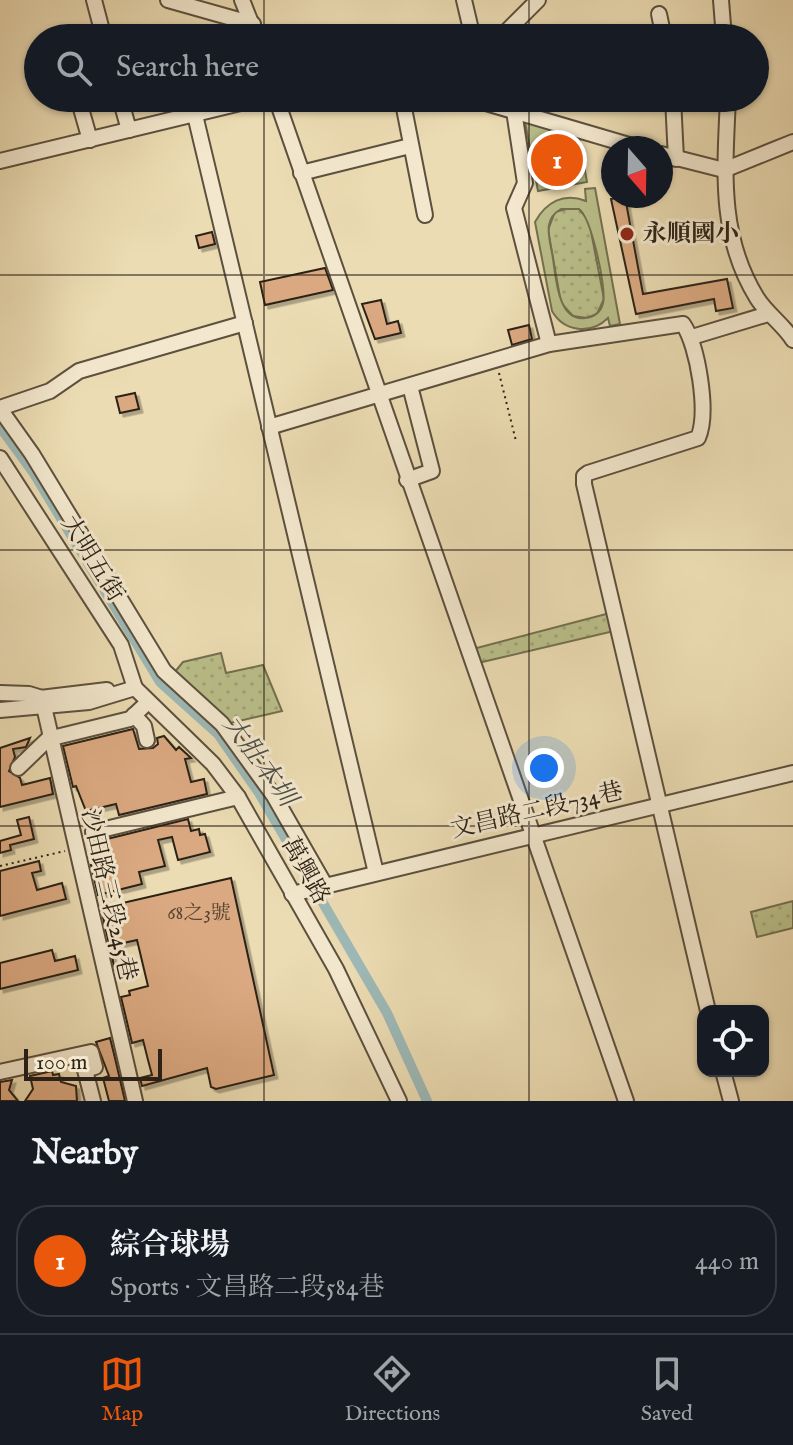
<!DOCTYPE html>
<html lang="en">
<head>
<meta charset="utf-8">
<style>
  body { margin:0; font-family:"IM FELL English","Noto Serif TC",serif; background:#20242c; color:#f1f3f6 }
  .controls { position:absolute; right:24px; bottom:24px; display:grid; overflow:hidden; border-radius:16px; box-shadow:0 2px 6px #0004 }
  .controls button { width:72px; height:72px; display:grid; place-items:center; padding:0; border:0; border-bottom:2px solid #363941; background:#171b24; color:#f1f3f6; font:40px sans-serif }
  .compass { position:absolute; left:601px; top:136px; width:72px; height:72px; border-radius:50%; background:#171b24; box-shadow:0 2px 6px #0004; rotate:160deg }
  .scale { position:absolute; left:24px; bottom:20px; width:138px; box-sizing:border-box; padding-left:8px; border:4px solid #2c2217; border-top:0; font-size:22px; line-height:28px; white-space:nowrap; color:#2c2217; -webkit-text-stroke:6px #f3e8ce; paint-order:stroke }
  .you { position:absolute; left:544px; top:768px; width:28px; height:28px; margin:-20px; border:6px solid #fff; border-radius:50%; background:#1a73e8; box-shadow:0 0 0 12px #1a73e833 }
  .badge { display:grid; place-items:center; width:52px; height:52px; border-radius:50%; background:#ea580c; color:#fff; font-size:26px; font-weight:700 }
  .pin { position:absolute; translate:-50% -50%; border:4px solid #fff; box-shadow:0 2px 8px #0006 }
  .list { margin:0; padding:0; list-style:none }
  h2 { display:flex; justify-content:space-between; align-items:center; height:104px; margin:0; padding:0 32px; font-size:34px }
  h2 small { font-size:26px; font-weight:400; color:#9ea1a6 }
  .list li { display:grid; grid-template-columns:52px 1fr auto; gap:24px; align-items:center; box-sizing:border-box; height:112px; margin:0 16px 16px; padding:0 16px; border:2px solid #363941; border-radius:32px }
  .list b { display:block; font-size:30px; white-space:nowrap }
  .list p { margin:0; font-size:26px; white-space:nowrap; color:#9ea1a6 }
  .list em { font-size:26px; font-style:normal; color:#9ea1a6 }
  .icon { flex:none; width:44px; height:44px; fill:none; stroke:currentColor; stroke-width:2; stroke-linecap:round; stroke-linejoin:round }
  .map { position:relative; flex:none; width:793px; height:1101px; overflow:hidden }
  .search { position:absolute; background:#171b24; box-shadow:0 2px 6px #0004; left:24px; right:24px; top:24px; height:88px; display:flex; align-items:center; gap:20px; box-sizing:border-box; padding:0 28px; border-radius:44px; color:#9ea1a6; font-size:30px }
  .sheet { height:232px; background:#171b24 }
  nav { display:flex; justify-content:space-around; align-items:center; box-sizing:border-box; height:112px; border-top:2px solid #363941; background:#171b24; font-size:22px; color:#9ea1a6 }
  nav a { display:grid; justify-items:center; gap:4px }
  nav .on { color:#ea580c }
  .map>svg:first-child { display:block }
  .grass { fill:url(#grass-dots); stroke:#737050; stroke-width:2 }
  .park { fill:#babf8a; stroke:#737050; stroke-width:2; fill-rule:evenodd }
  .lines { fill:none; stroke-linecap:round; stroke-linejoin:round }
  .canal { stroke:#9db9b7; stroke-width:10 }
  .building { fill:#dba981; stroke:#2c2217; stroke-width:2; filter:url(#shadow) }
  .minor-casing { stroke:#5c503e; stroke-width:18 }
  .path { stroke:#2c2217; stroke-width:2; stroke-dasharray:2 4; stroke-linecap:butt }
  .minor { stroke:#f3e8ce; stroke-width:14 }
  .grid { fill:none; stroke:#2c2217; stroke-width:2; stroke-opacity:0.55 }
  .poi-dot { fill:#8f2418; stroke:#f3e8ce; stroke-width:3 }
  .labels { text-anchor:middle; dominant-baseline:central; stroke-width:6; stroke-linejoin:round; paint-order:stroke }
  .number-label { font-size:20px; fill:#584432 }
  .poi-label { font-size:24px; font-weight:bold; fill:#2c2217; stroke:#f3e8ce; text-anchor:start }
  .street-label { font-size:24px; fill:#2c2217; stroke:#f3e8ce }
  .water-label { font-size:26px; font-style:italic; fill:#4e4f47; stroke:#f3e8ce }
</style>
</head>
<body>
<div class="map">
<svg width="793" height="1101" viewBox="0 0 793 1101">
  <defs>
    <pattern id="grass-dots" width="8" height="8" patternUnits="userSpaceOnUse" patternTransform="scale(2)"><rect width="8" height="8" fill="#babf8a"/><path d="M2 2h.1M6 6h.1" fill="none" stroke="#a0a476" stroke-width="1.8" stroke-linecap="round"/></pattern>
    <filter id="shadow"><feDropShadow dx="3.5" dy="3.5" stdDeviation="0" flood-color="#0004"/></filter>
  </defs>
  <rect width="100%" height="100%" fill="#ecdcb3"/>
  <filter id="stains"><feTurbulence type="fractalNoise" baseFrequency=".0025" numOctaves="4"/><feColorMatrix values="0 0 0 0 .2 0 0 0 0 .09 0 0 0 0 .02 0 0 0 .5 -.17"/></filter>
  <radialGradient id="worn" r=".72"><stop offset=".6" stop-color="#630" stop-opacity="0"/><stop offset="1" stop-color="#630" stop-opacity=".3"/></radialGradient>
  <!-- grass -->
  <g class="grass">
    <path d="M570,208L579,209L589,221L604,299L597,314L587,318L573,316L561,303L548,230L555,212Z"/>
    <path d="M610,613L614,631L478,663L473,649Z"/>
    <path d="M221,653L226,673L263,665L282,711L226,724L174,673L183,662Z"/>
    <path d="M793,901V928L757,937L751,912Z"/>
  </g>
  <!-- park -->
  <g class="park">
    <path d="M525,122L579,138L587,182L538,191Z"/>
    <path d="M595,188L620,324L610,326L608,318C591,335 564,332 552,311L535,222C546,202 564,192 586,201L585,189ZM561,209H579C591,217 607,289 603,303C601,312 594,317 585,318C556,322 556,272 552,253C549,236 543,219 561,209Z"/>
  </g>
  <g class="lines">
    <!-- canal -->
    <path class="canal" d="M0,427L33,472L160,682L218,734L259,793L387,1013L427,1101"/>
  </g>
  <!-- building -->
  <g class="building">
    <path d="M625,197L643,294L727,279L733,308L716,311L714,299L636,314L611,199Z"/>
    <path d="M212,232L215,244L199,248L196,236Z"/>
    <path d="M325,268L333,290L265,305L260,282Z"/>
    <path d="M381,300L387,324L398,321L401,333L375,339L362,304Z"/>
    <path d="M529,325L532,339L512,345L508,330Z"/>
    <path d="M135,393L139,409L120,413L116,397Z"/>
    <path d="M133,729L139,749L153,748L158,744L157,738L164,736L176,750L179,747L191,758L185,759L191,782L204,779L207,794L119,815L116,804L86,811L76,786L73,787L63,746Z"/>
    <path d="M30,738L26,747L13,749L15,757L9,771L20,778L22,785L50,778L53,794L0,807V748Z"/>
    <path d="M29,817L34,839L10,845L11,850L0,853V841L21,835L17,820Z"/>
    <path d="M188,819L191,831L199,829L200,835L205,834L210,852L178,860L172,837L158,840L165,866L139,872L142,884L98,895L91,865L104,862L99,841Z"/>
    <path d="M39,861L41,871L32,873L37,890L62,883L66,899L0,916V871Z"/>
    <path d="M231,878L274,1075L216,1089L211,1087L207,1068L142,1086L140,1078L152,1075L148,1060L143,1040L132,1043L121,997L130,995L129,991L148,986L137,940L110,946L115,971L101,908Z"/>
    <path d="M52,950L55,961L75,956L78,970L0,989V963Z"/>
    <path d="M110,1038L114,1054L125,1101H109L103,1078L109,1076L96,1042Z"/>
    <path d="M52,1071L53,1075L59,1074L61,1082L76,1086L77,1101H25L33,1089L30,1076Z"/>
    <path d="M12,1080L9,1090L18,1101H0V1082Z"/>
  </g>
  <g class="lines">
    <defs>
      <g id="minor">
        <path d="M94,0L104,38"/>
        <path d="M168,0L253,24"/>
        <path d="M242,0L257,38"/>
        <path d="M464,0L473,38"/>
        <path d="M721,0L724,38"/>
        <path d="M659,14L664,38"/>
        <path d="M500,38L538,0"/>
        <path d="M78,98L90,140"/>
        <path d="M120,98L129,130"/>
        <path d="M276,98L626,1101"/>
        <path d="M402,98L425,215"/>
        <path d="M469,98L639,148"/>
        <path d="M673,98L676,159"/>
        <path d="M728,98C725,169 718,235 757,298C767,314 783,324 793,340"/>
        <path d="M514,111L525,183L514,208L549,344"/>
        <path d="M195,115L376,873"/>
        <path d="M661,154L724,170L793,142"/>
        <path d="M0,161L261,98"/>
        <path d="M301,173L410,146"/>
        <path d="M692,337L768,314"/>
        <path d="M0,408L50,391L79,371L245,323"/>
        <path d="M0,409L32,454L164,671L222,724L274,796L325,885"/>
        <path d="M269,427L549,344L683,324C698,346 709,413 698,438L588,473L584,476V484L708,1011"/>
        <path d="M0,458L121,645L135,688"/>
        <path d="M407,480L432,471L410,386"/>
        <path d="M135,688L213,764L238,797L336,969L399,1101"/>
        <path d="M0,693L29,694L42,698L135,1101"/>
        <path d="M32,699L107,690"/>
        <path d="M0,710L89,702L135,688"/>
        <path d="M134,715L144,726L147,740"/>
        <path d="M18,768L48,739L130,719L148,702"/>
        <path d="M93,832L238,797"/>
        <path d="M292,894L793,773"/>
        <path d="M723,1071L731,1101"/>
        <path d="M0,1072L91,1052L95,1067L85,1070L93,1101"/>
      </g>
    </defs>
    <!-- minor casing -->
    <use href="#minor" class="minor-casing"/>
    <!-- path -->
    <g class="path">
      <path d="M499,373L516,441"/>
      <path d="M0,866L65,851"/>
    </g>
    <!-- minor -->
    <use href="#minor" class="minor"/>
  </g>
  <!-- grid -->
  <path class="grid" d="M264,0V38M529,0V38M264,98V1101M529,98V1101M0,275H793M0,550H793M0,826H793"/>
  <!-- markers -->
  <circle class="poi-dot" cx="627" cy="234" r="8"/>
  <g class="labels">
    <!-- number labels -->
    <g class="number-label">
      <text x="199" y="913">68之3號</text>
    </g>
    <!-- poi labels -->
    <g class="poi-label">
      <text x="643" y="234">永順國小</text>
    </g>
    <!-- street labels -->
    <g class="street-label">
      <text transform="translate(92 559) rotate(58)">大明五街</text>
      <text transform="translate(537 811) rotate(-13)">文昌路二段734巷</text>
      <text transform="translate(305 871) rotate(61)">萬興路</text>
      <text transform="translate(108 895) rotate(77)">沙田路三段245巷</text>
    </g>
    <!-- water labels -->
    <g class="water-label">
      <text transform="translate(259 761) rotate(54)">大肚本圳</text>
    </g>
  </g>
  <rect width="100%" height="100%" filter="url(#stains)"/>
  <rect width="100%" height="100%" fill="url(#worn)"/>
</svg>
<div class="controls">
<button><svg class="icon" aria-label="locate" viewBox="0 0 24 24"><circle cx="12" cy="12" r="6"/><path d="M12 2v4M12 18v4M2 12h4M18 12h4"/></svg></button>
</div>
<svg class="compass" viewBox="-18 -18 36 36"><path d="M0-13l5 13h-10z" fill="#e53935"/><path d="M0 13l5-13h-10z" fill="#9ea1a6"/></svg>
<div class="scale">100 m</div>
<div class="you"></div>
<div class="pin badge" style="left:557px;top:160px">1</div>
<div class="search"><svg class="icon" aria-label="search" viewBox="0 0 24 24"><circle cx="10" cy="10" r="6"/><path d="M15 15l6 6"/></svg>Search here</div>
</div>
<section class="sheet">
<h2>Nearby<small></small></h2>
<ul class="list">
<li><span class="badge">1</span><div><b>綜合球場</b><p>Sports · 文昌路二段584巷</p></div><em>440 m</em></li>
</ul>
</section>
<nav>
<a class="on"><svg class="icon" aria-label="map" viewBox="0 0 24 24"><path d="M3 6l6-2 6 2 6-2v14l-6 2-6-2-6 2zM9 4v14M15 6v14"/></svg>Map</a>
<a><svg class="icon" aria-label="directions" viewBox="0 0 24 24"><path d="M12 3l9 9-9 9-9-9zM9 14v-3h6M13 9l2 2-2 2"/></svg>Directions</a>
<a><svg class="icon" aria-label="saved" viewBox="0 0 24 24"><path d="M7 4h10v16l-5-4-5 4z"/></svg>Saved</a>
</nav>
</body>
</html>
